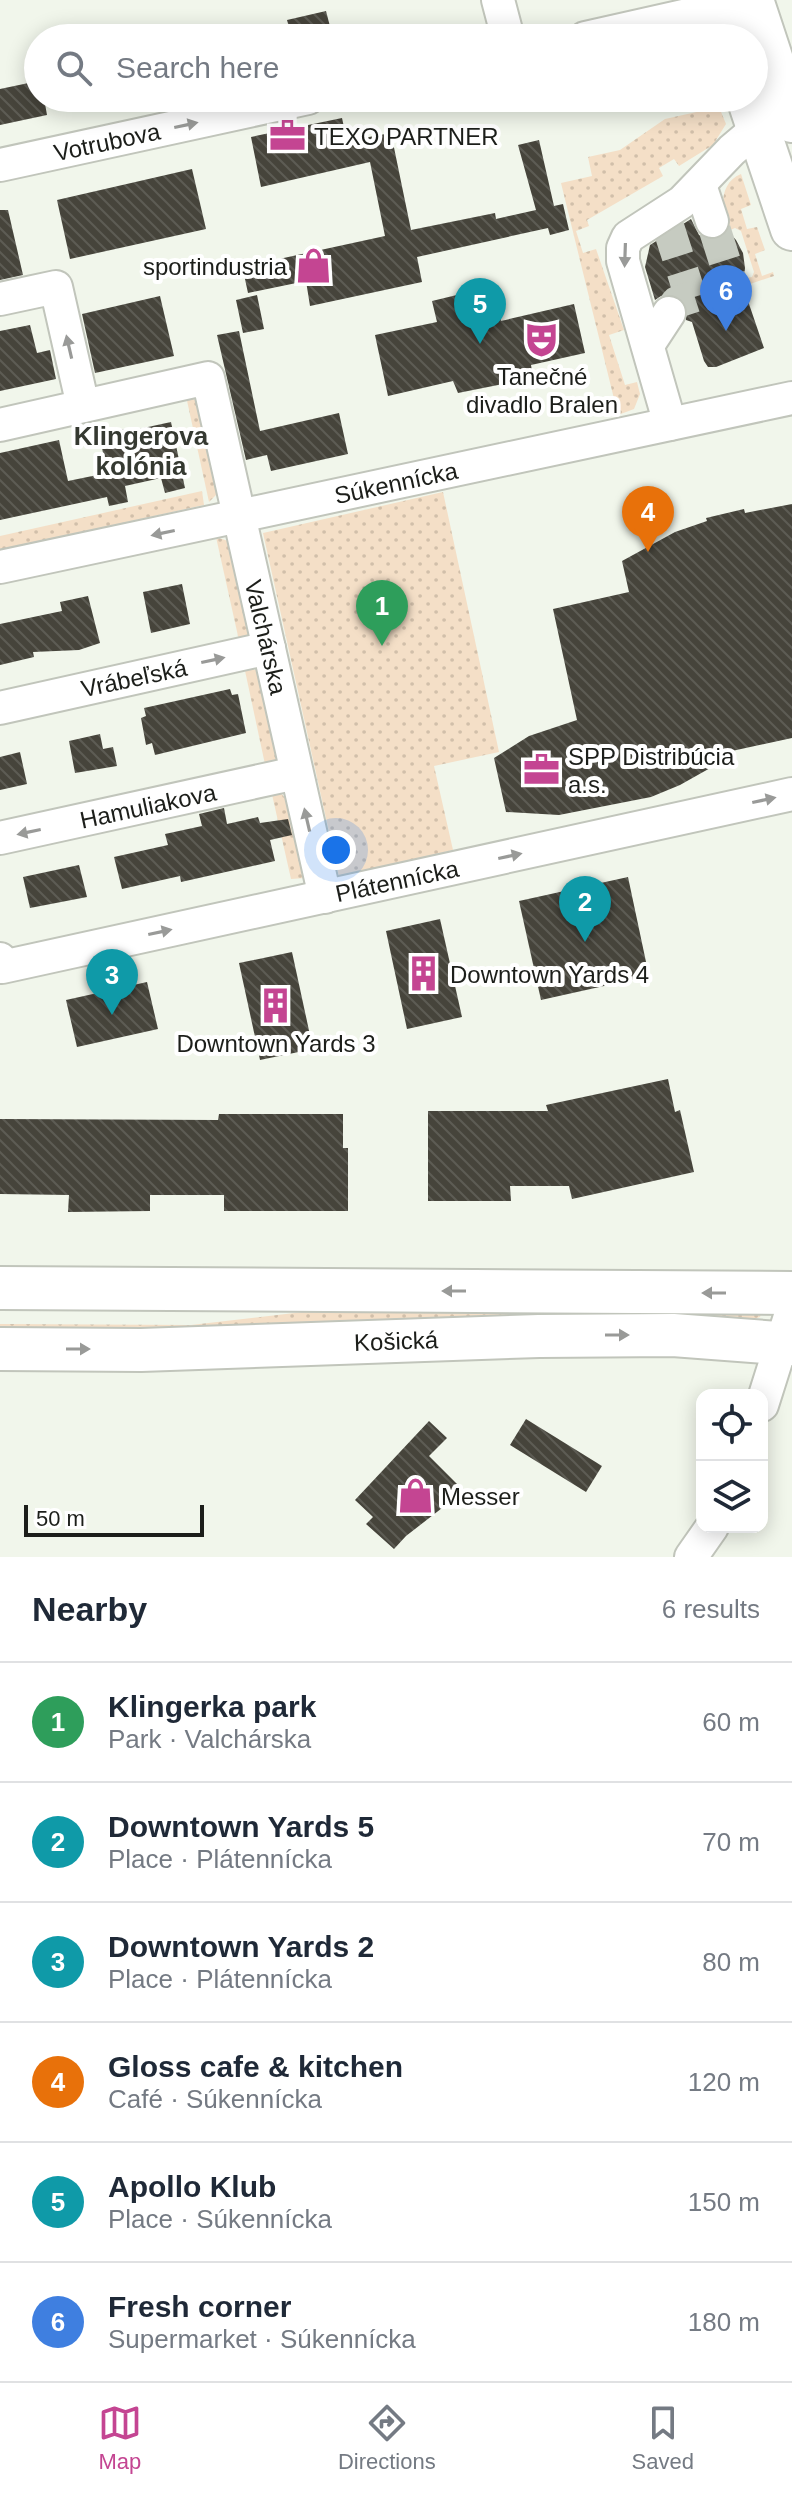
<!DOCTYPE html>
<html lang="en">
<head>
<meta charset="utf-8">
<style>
  body { margin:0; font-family:Arial,sans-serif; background:#f6f6f7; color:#1f2937 }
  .controls { position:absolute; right:24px; bottom:24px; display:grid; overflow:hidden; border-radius:16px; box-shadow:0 4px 20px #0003 }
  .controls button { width:72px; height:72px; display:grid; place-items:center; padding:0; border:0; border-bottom:2px solid #e0e1e3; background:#fff; color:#1f2937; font:40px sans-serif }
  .scale { position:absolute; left:24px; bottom:20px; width:180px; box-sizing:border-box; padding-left:8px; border:4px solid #1c1e1a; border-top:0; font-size:22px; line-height:28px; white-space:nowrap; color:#1c1e1a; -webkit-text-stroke:6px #fff; paint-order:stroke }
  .you { position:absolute; left:336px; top:850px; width:28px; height:28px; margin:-20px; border:6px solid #fff; border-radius:50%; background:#1a73e8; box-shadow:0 0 0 12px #1a73e833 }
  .badge { display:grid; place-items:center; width:52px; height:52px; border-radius:50%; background:#c44592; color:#fff; font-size:26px; font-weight:700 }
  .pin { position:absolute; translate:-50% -66px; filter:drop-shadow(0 2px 4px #0008) }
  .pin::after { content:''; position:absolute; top:42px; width:28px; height:24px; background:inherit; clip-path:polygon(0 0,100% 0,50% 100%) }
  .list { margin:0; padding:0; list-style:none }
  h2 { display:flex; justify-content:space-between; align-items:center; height:104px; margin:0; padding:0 32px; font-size:34px }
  h2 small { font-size:26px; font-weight:400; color:#747a83 }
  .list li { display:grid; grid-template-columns:52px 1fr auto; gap:24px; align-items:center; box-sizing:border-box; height:120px; padding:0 32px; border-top:2px solid #e0e1e3 }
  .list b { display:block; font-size:30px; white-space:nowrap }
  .list p { margin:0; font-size:26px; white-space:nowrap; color:#747a83 }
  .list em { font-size:26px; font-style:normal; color:#747a83 }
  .icon { flex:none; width:44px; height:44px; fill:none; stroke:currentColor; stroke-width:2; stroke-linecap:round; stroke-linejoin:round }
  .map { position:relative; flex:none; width:792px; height:1557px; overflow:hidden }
  .search { position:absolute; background:#fff; box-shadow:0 4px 20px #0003; left:24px; right:24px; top:24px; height:88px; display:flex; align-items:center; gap:20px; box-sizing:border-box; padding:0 28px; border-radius:44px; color:#747a83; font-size:30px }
  .sheet { height:824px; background:#fff }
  nav { display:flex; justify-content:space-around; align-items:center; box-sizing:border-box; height:112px; border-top:2px solid #e0e1e3; background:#fff; font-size:22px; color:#747a83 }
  nav a { display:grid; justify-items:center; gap:4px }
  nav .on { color:#c44592 }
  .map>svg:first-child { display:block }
  .grass { fill:url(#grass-dots) }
  .building { fill:url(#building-back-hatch) }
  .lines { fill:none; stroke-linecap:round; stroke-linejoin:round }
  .minor-tunnel { stroke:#c6cbc1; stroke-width:32; stroke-dasharray:32 16; stroke-linecap:butt }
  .minor-casing { stroke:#c1c5bb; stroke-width:36 }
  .major-casing { stroke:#c1c5bb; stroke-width:46 }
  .minor { stroke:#fff; stroke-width:32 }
  .major { stroke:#fff; stroke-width:42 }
  .oneway { fill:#999a98 }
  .labels { text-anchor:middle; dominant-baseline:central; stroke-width:8; stroke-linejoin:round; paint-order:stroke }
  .poi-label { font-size:24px; fill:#1c1e1a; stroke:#fff; text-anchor:start }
  .street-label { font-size:24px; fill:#1c1e1a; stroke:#fff }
  .neighbourhood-label { font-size:26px; font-weight:bold; fill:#353931; stroke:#fff }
</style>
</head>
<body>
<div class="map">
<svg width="792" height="1557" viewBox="0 0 792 1557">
  <defs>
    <pattern id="grass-dots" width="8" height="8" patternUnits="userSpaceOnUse" patternTransform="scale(2)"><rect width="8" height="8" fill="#f4dfc7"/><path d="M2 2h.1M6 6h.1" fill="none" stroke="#d1bfaa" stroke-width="1.8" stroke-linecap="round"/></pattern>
    <pattern id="building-back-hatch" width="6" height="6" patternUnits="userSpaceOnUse" patternTransform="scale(2)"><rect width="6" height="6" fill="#46443b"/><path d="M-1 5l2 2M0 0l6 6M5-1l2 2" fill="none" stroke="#5d5c54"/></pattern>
  </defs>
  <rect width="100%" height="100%" fill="#f1f6eb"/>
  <!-- grass -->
  <g class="grass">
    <path d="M719,107L726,124L713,145L679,166L674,159L659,168L663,176L587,220L589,226L576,231L583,253L596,249L624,330L609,335L625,385L637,382L640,394L634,409L618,415L561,183L592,176L588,157L620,150L665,119Z"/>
    <path d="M741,174L751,205L741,209L747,229L757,227L765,250L755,254L762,276L773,272L774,276L747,285L745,278L752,277L754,272L741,231L735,228L728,231C721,212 718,183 741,174Z"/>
    <path d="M186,396L200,402L220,483L218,493L209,502Z"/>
    <path d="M202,491L204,505L0,550V536Z"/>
    <path d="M443,492L499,752L434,766L453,850L339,877L263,533Z"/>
    <path d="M216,537L228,541L234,550L250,632L240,645Z"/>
    <path d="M244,666L258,671L278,750L276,760L266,769Z"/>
    <path d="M271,790H278C300,810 300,850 305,878L291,879Z"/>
    <path d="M328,1309L762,1311L760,1317L751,1320L486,1319L239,1332H0V1324L191,1325Z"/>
  </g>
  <!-- building -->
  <g class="building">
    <path d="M326,11L333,38H292L287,20Z"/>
    <path d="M38,81V98H44L47,115L0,125V89Z"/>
    <path d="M342,118L347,141L391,133L411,230L495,213L496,219L536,210L518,145L539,140L554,206L563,204L569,230L550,235L548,228L417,257L422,282L310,306L306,281L248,293L243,270L257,267L256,264L385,236L370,162L261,187L251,137Z"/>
    <path d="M192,169L206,229L70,259L57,200Z"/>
    <path d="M0,210H8L23,275L0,280Z"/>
    <path d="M691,219L699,235L707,239H719L728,231L736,240L743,253L745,268L742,294L748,301L764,348L716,367H708L704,361L692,322L686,320V304L680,298L671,294L661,296L655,300L645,267L650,245Z"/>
    <path d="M494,286L501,321L574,304L585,353L531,365L532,371L518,374L520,380L498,385L458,393L453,381L388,396L375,335L437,322L432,301Z"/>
    <path d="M257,295L264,329L243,333L236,300Z"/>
    <path d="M160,296L174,356L95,373L82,314Z"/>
    <path d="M30,325L37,353L50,350L56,379L0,391V331Z"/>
    <path d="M239,331L260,431L339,413L348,454L271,471L267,455L246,460L217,335Z"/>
    <path d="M171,422L185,488L165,493L161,478L125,486L128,502L109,506L107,497L0,520V453L59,440L68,481L107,473L98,428L134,430Z"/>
    <path d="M792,504V738L709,756L712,767L680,785L651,797L559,815L506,812L494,758L529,736L577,720L553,609L629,592L622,561L675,532L707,521L706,518L744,509L745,513Z"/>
    <path d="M182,584L190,624L151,633L143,592Z"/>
    <path d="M88,596L100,643L79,650L33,652L34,657L0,665V624L62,611L60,602Z"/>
    <path d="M230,689L232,695L238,694L246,733L155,755L152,743L146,745L141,718L146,716L144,708Z"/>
    <path d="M100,734L103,749L113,747L117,766L75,773L69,741Z"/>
    <path d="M20,752L27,784L0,790V757Z"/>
    <path d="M224,808L227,824L258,817L260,823L288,819L292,835L270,840L275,861L181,882L180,876L122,889L114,857L168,845L165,834L202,826L199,814Z"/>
    <path d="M79,865L87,897L30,908L23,877Z"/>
    <path d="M628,877L649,976L541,1000L519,901Z"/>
    <path d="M440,919L462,1017L407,1029L386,931Z"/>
    <path d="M292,952L313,1049L260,1060L239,963Z"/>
    <path d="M147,982L158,1029L77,1047L66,1000Z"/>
    <path d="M668,1079L675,1112L680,1110L694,1172L572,1199L569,1186H510L511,1201H428V1111H548L546,1105Z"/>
    <path d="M219,1114H343V1148H348V1211H224V1195H150V1211L68,1212L69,1195L0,1194V1119L218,1120Z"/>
    <path d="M526,1419L602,1466L586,1492L510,1445Z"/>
    <path d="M429,1421L447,1438L429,1456L464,1491L406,1536L394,1549L366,1524L373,1517L355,1500Z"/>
  </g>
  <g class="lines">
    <!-- minor-tunnel -->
    <g class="minor-tunnel">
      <path d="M668,226L691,298"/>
      <path d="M669,313L677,302L732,284L712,221"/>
    </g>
    <defs>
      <g id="minor">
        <path d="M498,0L508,38"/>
        <path d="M585,38L719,8"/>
        <path d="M0,165L308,98"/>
        <path d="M700,185L712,221"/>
        <path d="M0,299L56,287L83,406"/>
        <path d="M648,345L669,313"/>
        <path d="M670,424L623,261V248L628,237L682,202L732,150L758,128"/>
        <path d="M0,425L208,378L325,897"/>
        <path d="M0,567L792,398"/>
        <path d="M0,708L269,648"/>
        <path d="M0,838L296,773"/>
        <path d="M0,959L2,967L792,794"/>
        <path d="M762,1405L792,1310"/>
        <path d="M691,1557L712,1527"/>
      </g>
      <g id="major">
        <path d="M716,0L729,38"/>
        <path d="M752,0L792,121"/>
        <path d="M748,98L792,229"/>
        <path d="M0,1288L792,1293"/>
        <path d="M0,1349L141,1350L539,1336L673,1335L792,1344"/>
      </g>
    </defs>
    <!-- minor casing -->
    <use href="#minor" class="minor-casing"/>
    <!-- major casing -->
    <use href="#major" class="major-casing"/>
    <!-- minor -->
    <use href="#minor" class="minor"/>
    <!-- major -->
    <use href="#major" class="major"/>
  </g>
  <!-- one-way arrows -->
  <defs><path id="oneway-solid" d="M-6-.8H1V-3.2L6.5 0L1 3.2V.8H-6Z" transform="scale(2)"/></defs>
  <g class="oneway">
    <use href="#oneway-solid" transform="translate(186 125) rotate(-12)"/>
    <use href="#oneway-solid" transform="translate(625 255) rotate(92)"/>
    <use href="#oneway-solid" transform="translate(69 347) rotate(-103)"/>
    <use href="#oneway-solid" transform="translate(163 533) rotate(168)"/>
    <use href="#oneway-solid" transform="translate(213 660) rotate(-12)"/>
    <use href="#oneway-solid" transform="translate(764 800) rotate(-12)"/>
    <use href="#oneway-solid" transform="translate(307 820) rotate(-103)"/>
    <use href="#oneway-solid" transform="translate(29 832) rotate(168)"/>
    <use href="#oneway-solid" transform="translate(510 856) rotate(-12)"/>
    <use href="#oneway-solid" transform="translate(160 932) rotate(-12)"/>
    <use href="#oneway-solid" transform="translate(454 1291) rotate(-180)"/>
    <use href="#oneway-solid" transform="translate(714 1293) rotate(-180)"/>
    <use href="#oneway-solid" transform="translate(617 1335)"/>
    <use href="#oneway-solid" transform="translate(78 1349)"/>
  </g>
  <!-- icons -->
  <defs>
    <symbol id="office-bare" viewBox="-9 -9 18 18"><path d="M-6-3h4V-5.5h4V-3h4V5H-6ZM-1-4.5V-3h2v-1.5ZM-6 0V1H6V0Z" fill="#c44592" stroke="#fff" stroke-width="2.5" paint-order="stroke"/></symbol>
    <symbol id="shop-bare" viewBox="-9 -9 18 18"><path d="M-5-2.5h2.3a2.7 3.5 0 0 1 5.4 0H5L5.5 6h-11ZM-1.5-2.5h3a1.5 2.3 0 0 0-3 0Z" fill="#c44592" stroke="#fff" stroke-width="2.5" paint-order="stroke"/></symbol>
    <symbol id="theatre-bare" viewBox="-9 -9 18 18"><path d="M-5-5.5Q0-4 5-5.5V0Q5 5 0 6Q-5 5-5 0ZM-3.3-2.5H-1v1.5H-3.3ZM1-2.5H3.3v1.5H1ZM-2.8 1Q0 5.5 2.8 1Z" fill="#c44592" stroke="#fff" stroke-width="2.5" paint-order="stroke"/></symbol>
    <symbol id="building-bare" viewBox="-9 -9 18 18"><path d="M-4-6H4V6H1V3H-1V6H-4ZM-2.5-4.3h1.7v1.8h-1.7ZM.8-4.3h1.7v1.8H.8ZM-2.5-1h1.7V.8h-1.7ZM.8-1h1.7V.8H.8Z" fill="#c44592" stroke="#fff" stroke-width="2.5" paint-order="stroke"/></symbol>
  </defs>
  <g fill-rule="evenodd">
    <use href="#office-bare" x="262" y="110" width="51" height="51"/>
    <use href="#shop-bare" x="288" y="240" width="51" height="51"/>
    <use href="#theatre-bare" x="516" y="314" width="51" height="51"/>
    <use href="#office-bare" x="516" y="744" width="51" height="51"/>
    <use href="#building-bare" x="398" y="948" width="51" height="51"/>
    <use href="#building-bare" x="250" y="980" width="51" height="51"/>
    <use href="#shop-bare" x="390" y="1470" width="51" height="51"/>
  </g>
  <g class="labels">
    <!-- poi labels -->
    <g class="poi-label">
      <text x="314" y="136">TEXO PARTNER</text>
      <text x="287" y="266" text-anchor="end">sportindustria</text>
      <text x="542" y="376" text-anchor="middle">Tanečné<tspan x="542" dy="28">divadlo Bralen</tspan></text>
      <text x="568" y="756">SPP Distribúcia<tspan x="568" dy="28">a.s.</tspan></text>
      <text x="450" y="974">Downtown Yards 4</text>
      <text x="276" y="1043" text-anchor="middle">Downtown Yards 3</text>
      <text x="441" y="1496">Messer</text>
    </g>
    <!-- street labels -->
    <g class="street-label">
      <text transform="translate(107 142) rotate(-12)">Votrubova</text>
      <text transform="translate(396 483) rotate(-12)">Súkennícka</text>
      <text transform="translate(266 637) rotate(77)">Valchárska</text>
      <text transform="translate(134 678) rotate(-12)">Vrábeľská</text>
      <text transform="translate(148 806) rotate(-12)">Hamuliakova</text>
      <text transform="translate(397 881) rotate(-12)">Plátennícka</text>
      <text transform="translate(396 1341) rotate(-2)">Košická</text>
    </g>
    <!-- neighbourhood labels -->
    <g class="neighbourhood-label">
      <text x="141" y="436">Klingerova<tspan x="141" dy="30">kolónia</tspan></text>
    </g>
  </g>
</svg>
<div class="controls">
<button><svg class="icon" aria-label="locate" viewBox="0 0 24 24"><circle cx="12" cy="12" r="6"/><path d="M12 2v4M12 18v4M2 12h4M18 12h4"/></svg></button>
<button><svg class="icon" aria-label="layers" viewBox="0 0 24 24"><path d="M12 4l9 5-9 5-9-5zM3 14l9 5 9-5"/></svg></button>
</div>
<div class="scale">50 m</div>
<div class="you"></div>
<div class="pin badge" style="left:382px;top:646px;background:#2e9e5b">1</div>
<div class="pin badge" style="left:585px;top:942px;background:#0f9aa8">2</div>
<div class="pin badge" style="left:112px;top:1015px;background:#0f9aa8">3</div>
<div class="pin badge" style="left:648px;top:552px;background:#e8710a">4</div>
<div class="pin badge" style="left:480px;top:344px;background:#0f9aa8">5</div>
<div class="pin badge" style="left:726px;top:331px;background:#3f7fe0">6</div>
<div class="search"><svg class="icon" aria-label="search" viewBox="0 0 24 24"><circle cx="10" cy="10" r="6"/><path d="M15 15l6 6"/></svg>Search here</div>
</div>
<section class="sheet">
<h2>Nearby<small>6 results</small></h2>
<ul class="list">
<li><span class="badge" style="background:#2e9e5b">1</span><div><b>Klingerka park</b><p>Park · Valchárska</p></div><em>60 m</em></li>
<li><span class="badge" style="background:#0f9aa8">2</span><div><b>Downtown Yards 5</b><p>Place · Plátennícka</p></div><em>70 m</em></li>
<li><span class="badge" style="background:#0f9aa8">3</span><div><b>Downtown Yards 2</b><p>Place · Plátennícka</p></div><em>80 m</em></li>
<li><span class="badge" style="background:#e8710a">4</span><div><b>Gloss cafe &amp; kitchen</b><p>Café · Súkennícka</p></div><em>120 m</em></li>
<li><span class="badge" style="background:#0f9aa8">5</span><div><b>Apollo Klub</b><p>Place · Súkennícka</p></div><em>150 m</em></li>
<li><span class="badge" style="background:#3f7fe0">6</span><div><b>Fresh corner</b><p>Supermarket · Súkennícka</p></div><em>180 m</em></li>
</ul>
</section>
<nav>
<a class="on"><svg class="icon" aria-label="map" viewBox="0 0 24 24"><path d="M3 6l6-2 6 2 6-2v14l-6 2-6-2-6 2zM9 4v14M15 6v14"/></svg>Map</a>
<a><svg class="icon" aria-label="directions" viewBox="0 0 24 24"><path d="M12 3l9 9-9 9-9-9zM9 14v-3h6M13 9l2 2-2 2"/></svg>Directions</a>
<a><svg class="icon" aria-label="saved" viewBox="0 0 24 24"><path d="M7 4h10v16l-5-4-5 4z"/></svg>Saved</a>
</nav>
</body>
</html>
